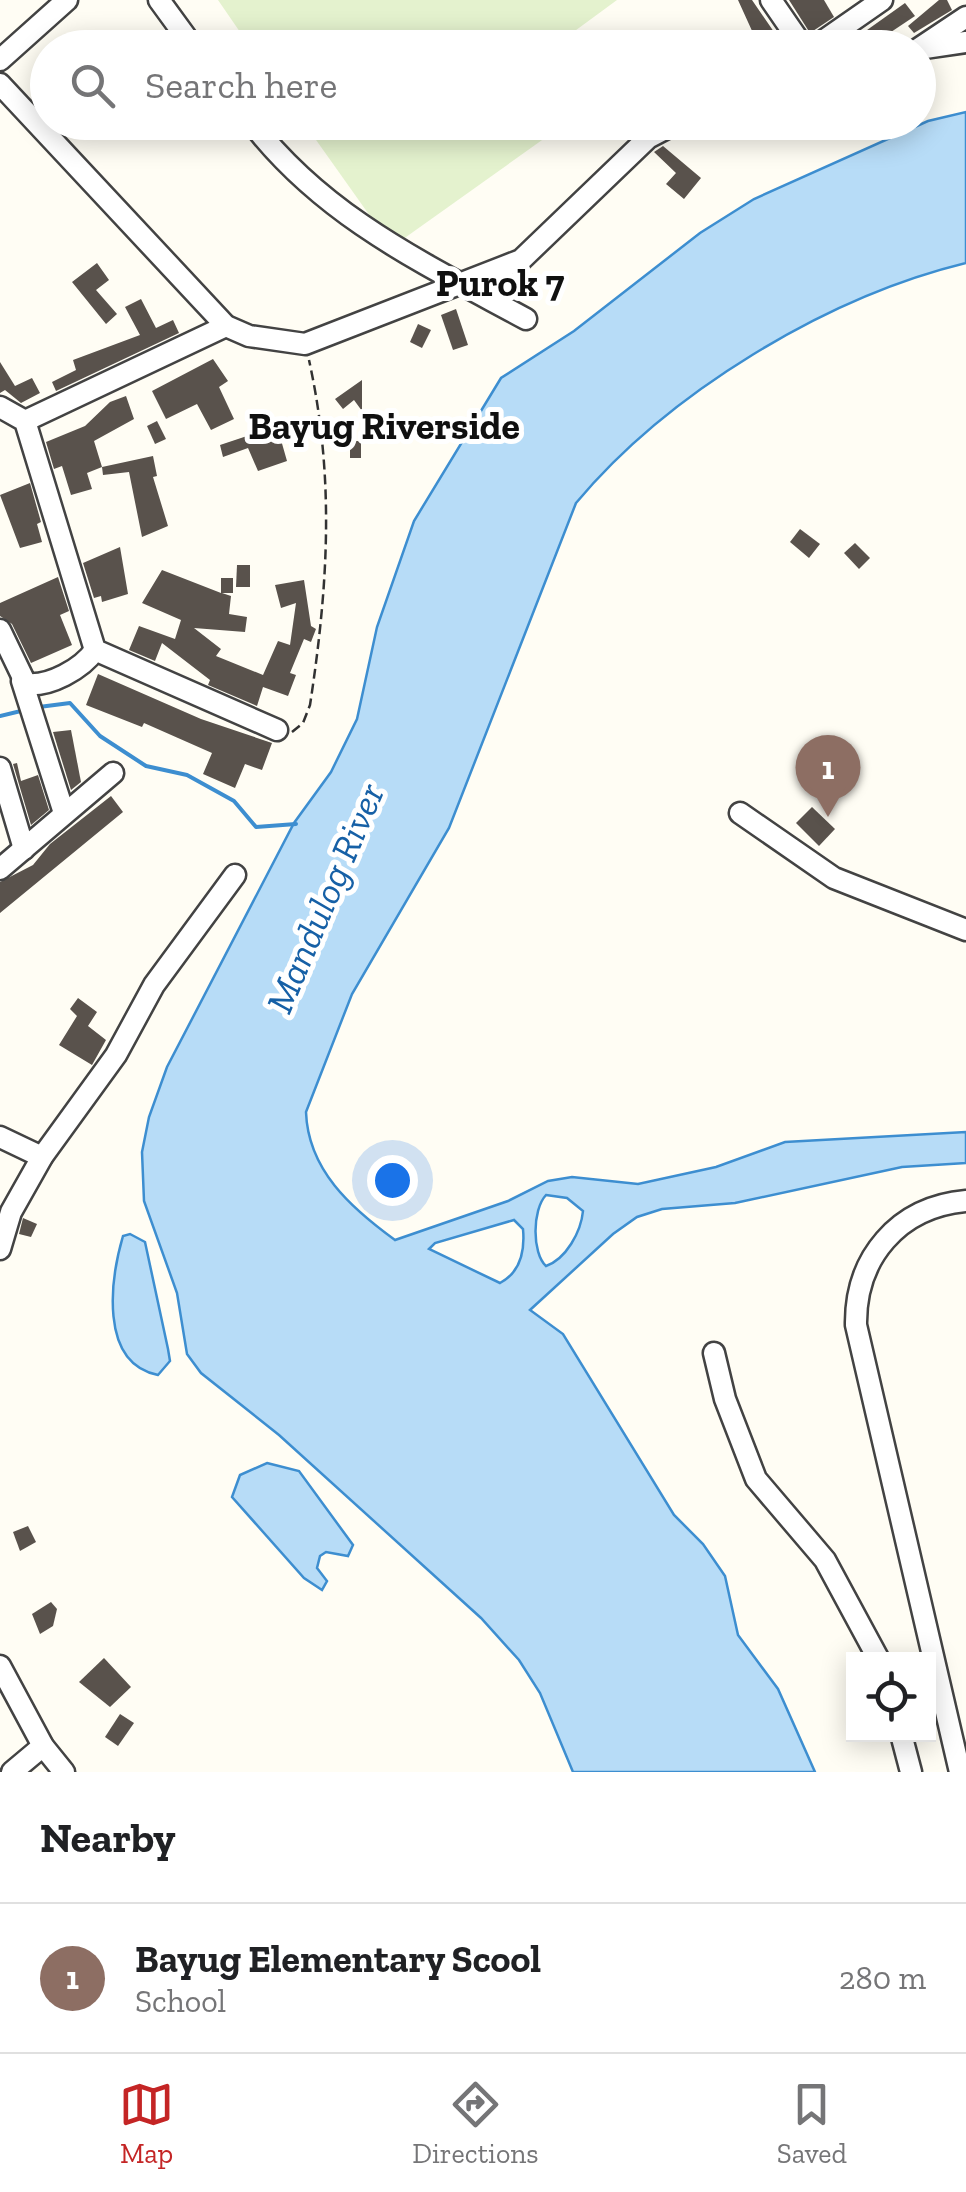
<!DOCTYPE html>
<html lang="en">
<head>
<meta charset="utf-8">
<style>
  body { margin:0; font-family:"Zilla Slab",serif; background:#f2f2f2; color:#202124 }
  .controls { position:absolute; right:30px; bottom:30px; display:grid; overflow:hidden; border-radius:0px; box-shadow:0 5px 25px #0003 }
  .controls button { width:90px; height:90px; display:grid; place-items:center; padding:0; border:0; border-bottom:2px solid #e0e0e0; background:#fff; color:#202124; font:50px sans-serif }
  .you { position:absolute; left:392px; top:1180px; width:35px; height:35px; margin:-25px; border:8px solid #fff; border-radius:50%; background:#1a73e8; box-shadow:0 0 0 15px #1a73e833 }
  .badge { display:grid; place-items:center; width:65px; height:65px; border-radius:50%; background:#c42525; color:#fff; font-size:32px; font-weight:700 }
  .pin { position:absolute; translate:-50% -82px; filter:drop-shadow(0 2px 5px #0008) }
  .pin::after { content:''; position:absolute; top:52px; width:35px; height:30px; background:inherit; clip-path:polygon(0 0,100% 0,50% 100%) }
  .list { margin:0; padding:0; list-style:none }
  h2 { display:flex; justify-content:space-between; align-items:center; height:130px; margin:0; padding:0 40px; font-size:42px }
  h2 small { font-size:32px; font-weight:400; color:#757577 }
  .list li { display:grid; grid-template-columns:65px 1fr auto; gap:30px; align-items:center; box-sizing:border-box; height:150px; padding:0 40px; border-top:2px solid #e0e0e0 }
  .list b { display:block; font-size:38px; white-space:nowrap }
  .list p { margin:0; font-size:32px; white-space:nowrap; color:#757577 }
  .list em { font-size:32px; font-style:normal; color:#757577 }
  .icon { flex:none; width:55px; height:55px; fill:none; stroke:currentColor; stroke-width:2; stroke-linecap:round; stroke-linejoin:round }
  .map { position:relative; flex:none; width:966px; height:1772px; overflow:hidden }
  .search { position:absolute; background:#fff; box-shadow:0 5px 25px #0003; left:30px; right:30px; top:30px; height:110px; display:flex; align-items:center; gap:25px; box-sizing:border-box; padding:0 35px; border-radius:55px; color:#757577; font-size:38px }
  .sheet { height:280px; background:#fff }
  nav { display:flex; justify-content:space-around; align-items:center; box-sizing:border-box; height:140px; border-top:2px solid #e0e0e0; background:#fff; font-size:28px; color:#757577 }
  nav a { display:grid; justify-items:center; gap:5px }
  nav .on { color:#c42525 }
  .map>svg:first-child { display:block }
  .pitch { fill:#e4f2ce }
  .water { fill:#b7dcf7; stroke:#3d8ed0; stroke-width:2.5; fill-rule:evenodd }
  .lines { fill:none; stroke-linecap:round; stroke-linejoin:round }
  .stream { stroke:#3d8ed0; stroke-width:4 }
  .building { fill:#59524c }
  .minor-casing { stroke:#434343; stroke-width:25 }
  .path { stroke:#323232; stroke-width:2.5; stroke-dasharray:10 5; stroke-linecap:butt }
  .minor { stroke:#fff; stroke-width:20 }
  .labels { text-anchor:middle; dominant-baseline:central; stroke-width:10; stroke-linejoin:round; paint-order:stroke }
  .neighbourhood-label { font-size:38px; font-weight:bold; fill:#101010; stroke:#fff }
  .water-label { font-size:38px; font-style:italic; fill:#1660a6; stroke:#fff }
</style>
</head>
<body>
<div class="map">
<svg width="966" height="1772" viewBox="0 0 966 1772">
  <rect width="100%" height="100%" fill="#fffdf4"/>
  <!-- pitch -->
  <g class="pitch">
    <path d="M218,0H617L553,47L251,48Z"/>
    <path d="M304,123H566L392,247Z"/>
  </g>
  <!-- water -->
  <g class="water">
    <path d="M966,112V263C826,297 668,393 576,503L449,828L352,994L306,1112C308,1170 351,1208 395,1240L508,1201L548,1181L572,1177L638,1184L716,1167L785,1142L966,1132V1163L902,1167L735,1203L662,1209L637,1217L613,1234L530,1310L563,1334L674,1515L703,1544L725,1576L738,1635L778,1689L815,1772H573L540,1693L519,1660L481,1618L279,1435L201,1373L187,1354L177,1293L144,1201L142,1152L149,1117L167,1067L294,823L331,772L357,719L377,627L414,521L501,378L574,331L700,233L754,199L928,121ZM546,1195L567,1198L583,1211C581,1232 566,1259 546,1266C532,1253 532,1210 546,1195ZM514,1220L523,1229C525,1251 521,1272 500,1283L429,1249L435,1243Z"/>
    <path d="M130,1234L145,1242L168,1349L170,1361L158,1375C98,1363 111,1277 123,1236Z"/>
    <path d="M267,1463L299,1471L353,1545L348,1556L326,1552L320,1556L317,1568L327,1581L322,1590L304,1578L232,1497L240,1475Z"/>
  </g>
  <g class="lines">
    <!-- stream -->
    <g class="stream">
      <path d="M39,707L70,703L100,736L146,766L187,775L234,801L256,827L296,824"/>
      <path d="M0,716L25,710"/>
    </g>
  </g>
  <!-- building -->
  <g class="building">
    <path d="M738,0H752L785,48H767L757,31L753,33Z"/>
    <path d="M789,0H824L834,17L810,33Z"/>
    <path d="M939,0H947L952,10L914,33L908,26Z"/>
    <path d="M905,3L915,16L870,46L860,35Z"/>
    <path d="M663,146L701,178L684,199L666,184L676,173L654,152Z"/>
    <path d="M97,263L109,280L96,290L117,314L106,324L72,282Z"/>
    <path d="M141,299L156,328L173,320L179,333L56,391L52,382L76,370L73,360L140,335L125,307Z"/>
    <path d="M456,309L468,345L453,350L441,315Z"/>
    <path d="M418,324L431,330L422,348L410,342Z"/>
    <path d="M213,359L228,381L219,387L234,419L211,430L197,404L166,419L152,391Z"/>
    <path d="M0,362L15,386L32,378L40,393L21,403L5,390L0,393Z"/>
    <path d="M362,380V411L354,400L343,409L335,399Z"/>
    <path d="M126,396L134,419L94,441L102,467L153,456L157,476L153,477L168,526L142,537L129,472L103,475L102,467L87,473L92,489L71,495L62,466L54,469L46,442L85,426L110,402Z"/>
    <path d="M292,416L299,429L285,434L279,421Z"/>
    <path d="M157,421L166,439L155,444L147,426Z"/>
    <path d="M277,426L287,461L258,471L248,448L223,457L220,445Z"/>
    <rect x="350" y="441" width="11" height="17"/>
    <path d="M30,483L41,522L37,524L42,542L20,548L0,495Z"/>
    <path d="M800,529L820,544L809,558L790,542Z"/>
    <path d="M855,543L870,558L859,569L844,553Z"/>
    <path d="M120,547L128,594L102,602L101,596L94,598L83,563Z"/>
    <path d="M237,565H250V587H236Z"/>
    <path d="M162,570L221,593V578H233V593H222L231,596L229,614L247,617L245,632L194,628L221,649L216,656L263,675L278,641L290,645L296,603L281,608L275,585L304,580L311,626L316,629L311,642L304,639L290,673L296,675L288,696L263,687L257,706L208,685L210,680L162,643L155,661L129,650L139,626L175,639L181,620L142,603Z"/>
    <path d="M58,577L69,611L60,615L72,645L31,663L12,624L0,616V603Z"/>
    <path d="M98,674L201,719L272,743L262,770L245,764L235,788L203,774L212,753L144,723L142,727L86,705Z"/>
    <path d="M71,730L81,782L71,790L53,732Z"/>
    <path d="M17,763L21,781L38,775L49,810L31,825L13,764Z"/>
    <path d="M111,796L123,812L0,913V882L33,865L50,844Z"/>
    <path d="M812,807L835,829L819,846L796,823Z"/>
    <path d="M78,998L97,1012L88,1026L106,1040L92,1065L59,1045L77,1016L70,1009Z"/>
    <path d="M23,1218L37,1224L31,1237L19,1234Z"/>
    <path d="M28,1526L36,1542L20,1551L13,1532Z"/>
    <path d="M51,1602L57,1609L53,1626L40,1634L32,1614Z"/>
    <path d="M104,1658L131,1687L110,1707L79,1682Z"/>
    <path d="M120,1714L134,1723L118,1746L105,1737Z"/>
  </g>
  <g class="lines">
    <defs>
      <g id="minor">
        <path d="M159,0L194,48"/>
        <path d="M771,0L804,48"/>
        <path d="M813,48L882,0"/>
        <path d="M925,48L966,42"/>
        <path d="M918,49L966,17"/>
        <path d="M0,60L67,0"/>
        <path d="M0,84L226,326L249,336L305,344L521,260L648,138L673,125L702,122"/>
        <path d="M251,122C324,217 423,263 526,319"/>
        <path d="M0,407L25,421L95,650L277,730"/>
        <path d="M25,421L226,326"/>
        <path d="M0,630L26,684C49,687 82,669 95,650"/>
        <path d="M22,681L64,813"/>
        <path d="M0,768L24,849"/>
        <path d="M740,813L834,878L966,930"/>
        <path d="M0,869L113,773"/>
        <path d="M0,1137L42,1157"/>
        <path d="M0,1249L11,1212L42,1157L116,1055L154,985L235,875"/>
        <path d="M714,1353L725,1399L756,1479L825,1560L879,1660"/>
        <path d="M0,1666L43,1746L64,1772"/>
        <path d="M901,1734L911,1772"/>
        <path d="M12,1772L43,1746"/>
        <path d="M960,1772L856,1325C855,1258 898,1207 966,1201"/>
      </g>
    </defs>
    <!-- minor casing -->
    <use href="#minor" class="minor-casing"/>
    <!-- path -->
    <path class="path" d="M292,732L303,723L310,705C328,587 335,478 309,360"/>
    <!-- minor -->
    <use href="#minor" class="minor"/>
  </g>
  <g class="labels">
    <!-- neighbourhood labels -->
    <g class="neighbourhood-label">
      <text x="500" y="283">Purok 7</text>
      <text x="384" y="426">Bayug Riverside</text>
    </g>
    <!-- water labels -->
    <g class="water-label">
      <text transform="translate(325 898) rotate(-67)">Mandulog River</text>
    </g>
  </g>
</svg>
<div class="controls">
<button><svg class="icon" aria-label="locate" viewBox="0 0 24 24"><circle cx="12" cy="12" r="6"/><path d="M12 2v4M12 18v4M2 12h4M18 12h4"/></svg></button>
</div>
<div class="you"></div>
<div class="pin badge" style="left:828px;top:817px;background:#8d6e63">1</div>
<div class="search"><svg class="icon" aria-label="search" viewBox="0 0 24 24"><circle cx="10" cy="10" r="6"/><path d="M15 15l6 6"/></svg>Search here</div>
</div>
<section class="sheet">
<h2>Nearby<small></small></h2>
<ul class="list">
<li><span class="badge" style="background:#8d6e63">1</span><div><b>Bayug Elementary Scool</b><p>School</p></div><em>280 m</em></li>
</ul>
</section>
<nav>
<a class="on"><svg class="icon" aria-label="map" viewBox="0 0 24 24"><path d="M3 6l6-2 6 2 6-2v14l-6 2-6-2-6 2zM9 4v14M15 6v14"/></svg>Map</a>
<a><svg class="icon" aria-label="directions" viewBox="0 0 24 24"><path d="M12 3l9 9-9 9-9-9zM9 14v-3h6M13 9l2 2-2 2"/></svg>Directions</a>
<a><svg class="icon" aria-label="saved" viewBox="0 0 24 24"><path d="M7 4h10v16l-5-4-5 4z"/></svg>Saved</a>
</nav>
</body>
</html>
